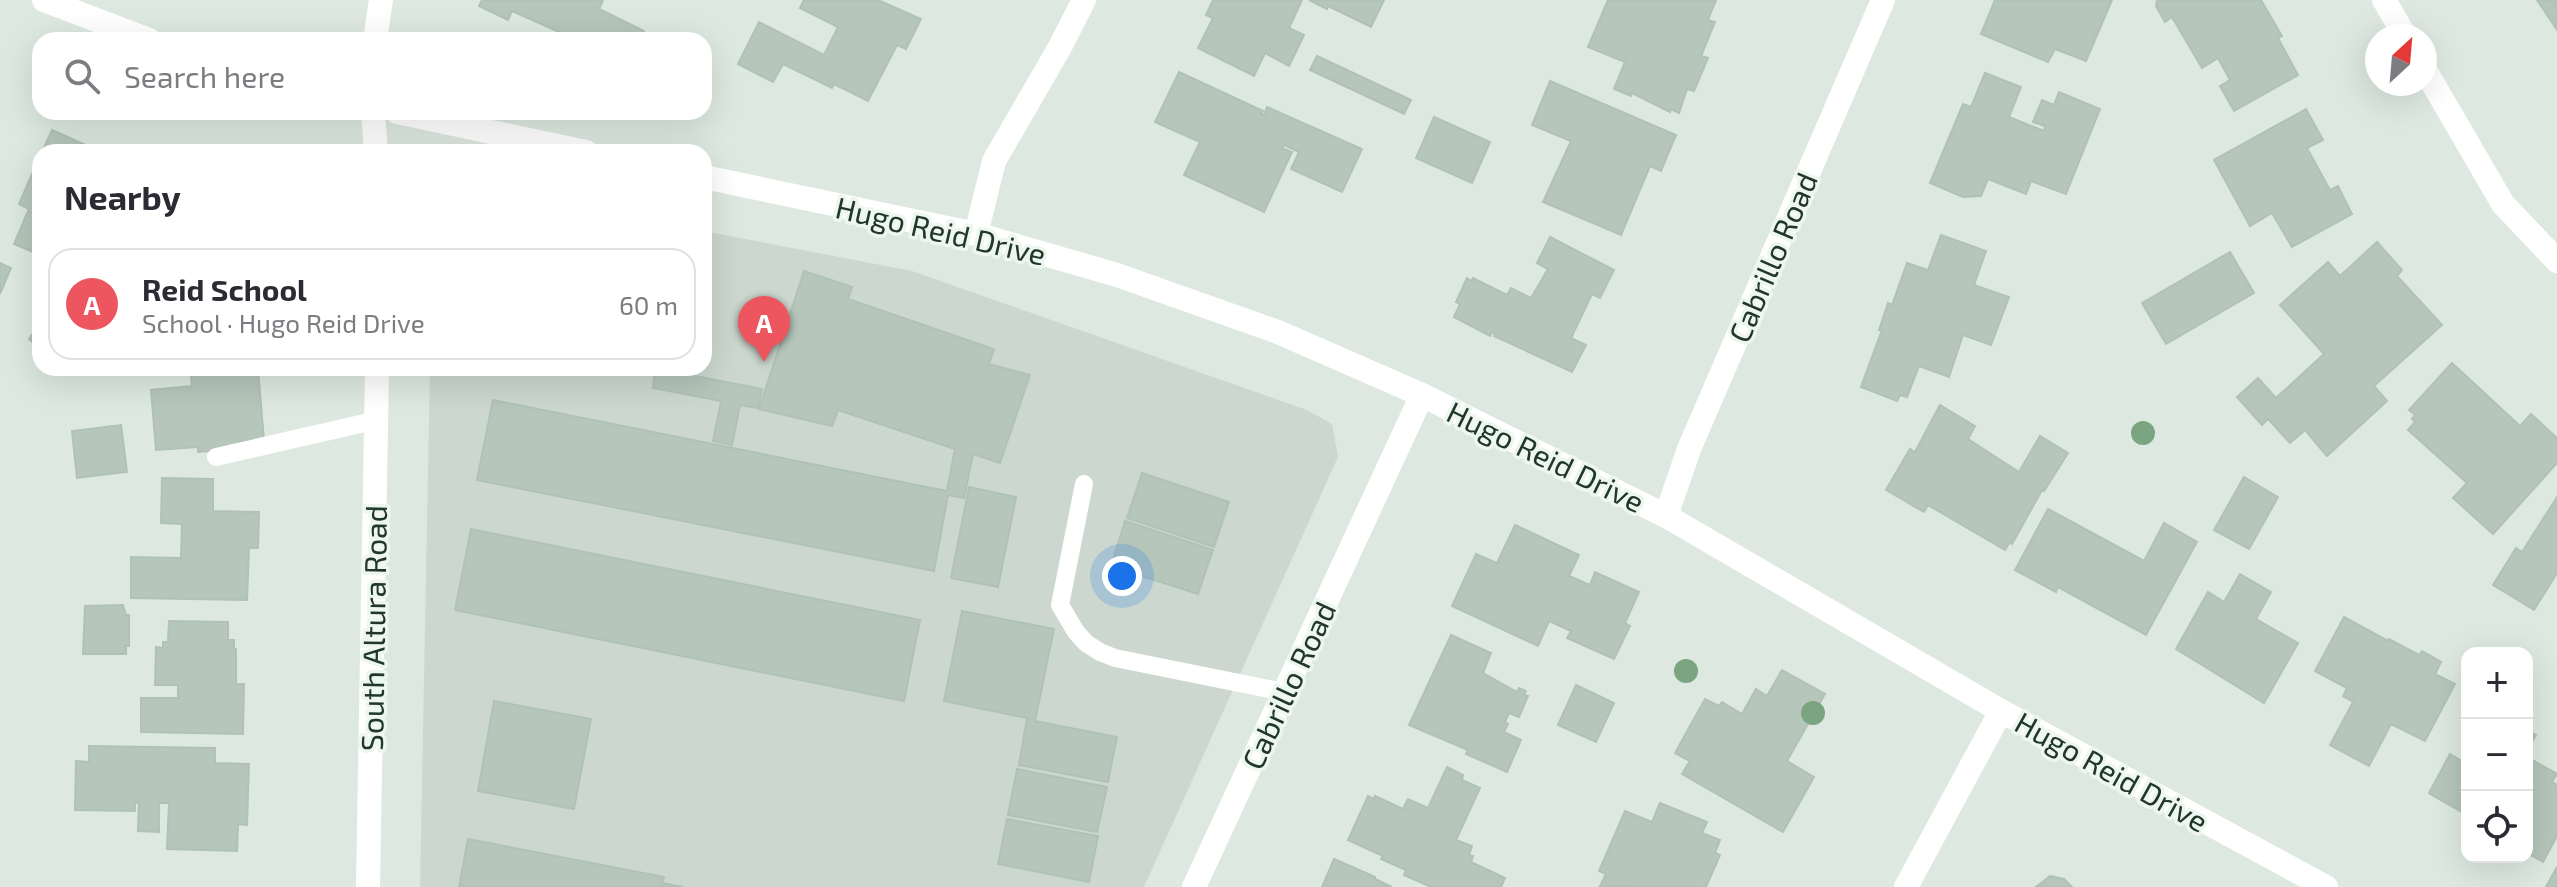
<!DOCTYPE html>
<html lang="en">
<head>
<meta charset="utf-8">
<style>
  body { margin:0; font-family:"Exo 2",sans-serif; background:#f2f2f3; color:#2b2b33 }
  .controls { position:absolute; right:24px; bottom:24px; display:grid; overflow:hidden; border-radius:16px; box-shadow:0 8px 32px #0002 }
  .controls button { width:72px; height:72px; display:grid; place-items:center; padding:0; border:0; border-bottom:2px solid #e1e1e2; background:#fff; color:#2b2b33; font:40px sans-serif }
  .compass { position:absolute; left:2365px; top:24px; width:72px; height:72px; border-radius:50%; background:#fff; box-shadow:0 8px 32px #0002; rotate:26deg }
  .you { position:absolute; left:1122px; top:576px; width:28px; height:28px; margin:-20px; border:6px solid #fff; border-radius:50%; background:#1a73e8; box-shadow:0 0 0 12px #1a73e833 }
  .badge { display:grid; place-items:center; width:52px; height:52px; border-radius:50%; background:#ed565f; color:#fff; font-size:26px; font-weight:700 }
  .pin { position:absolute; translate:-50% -66px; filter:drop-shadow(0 2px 4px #0008) }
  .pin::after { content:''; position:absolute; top:42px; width:28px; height:24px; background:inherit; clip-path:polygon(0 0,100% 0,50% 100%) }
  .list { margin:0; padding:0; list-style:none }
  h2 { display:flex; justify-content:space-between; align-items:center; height:104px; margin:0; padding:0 32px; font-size:34px }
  h2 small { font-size:26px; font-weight:400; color:#7c7c81 }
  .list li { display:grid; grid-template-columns:52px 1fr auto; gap:24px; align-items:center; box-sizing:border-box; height:112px; margin:0 16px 16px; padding:0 16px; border:2px solid #e1e1e2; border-radius:24px }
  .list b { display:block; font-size:30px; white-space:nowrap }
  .list p { margin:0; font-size:26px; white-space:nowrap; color:#7c7c81 }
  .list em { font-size:26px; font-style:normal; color:#7c7c81 }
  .icon { flex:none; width:44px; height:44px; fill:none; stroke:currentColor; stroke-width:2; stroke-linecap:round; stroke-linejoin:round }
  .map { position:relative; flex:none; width:2557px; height:887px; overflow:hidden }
  .search { position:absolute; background:#fff; box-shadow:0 8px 32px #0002; left:32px; top:32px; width:680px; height:88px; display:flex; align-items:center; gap:20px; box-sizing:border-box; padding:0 28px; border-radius:24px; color:#7c7c81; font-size:30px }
  .panel { position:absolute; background:#fff; box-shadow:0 8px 32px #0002; left:32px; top:144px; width:680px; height:232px; border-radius:24px }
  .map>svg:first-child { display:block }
  .built { fill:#ccd8cf }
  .building { fill:#b6c6bb; stroke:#b0c2b5; stroke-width:2 }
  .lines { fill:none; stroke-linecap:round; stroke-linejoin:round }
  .lane { stroke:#fff; stroke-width:18 }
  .street { stroke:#fff; stroke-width:24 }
  .tree { fill:#7ba480 }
  .labels { text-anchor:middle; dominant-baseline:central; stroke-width:7; stroke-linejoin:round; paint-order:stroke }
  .street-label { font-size:30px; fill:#20372a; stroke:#edf6ef }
</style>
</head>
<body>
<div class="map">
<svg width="2557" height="887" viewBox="0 0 2557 887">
  <rect width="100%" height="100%" fill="#dde9e0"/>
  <!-- built -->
  <path class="built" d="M704,231L912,271L1307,410L1332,424L1338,457L1144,887H420L430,368H704Z"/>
  <!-- building -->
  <g class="building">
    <path d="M482,0H603L599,9L644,31L640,40H577L512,11L508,20L479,6Z"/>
    <path d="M804,0H878L921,19L906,49L897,45L868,101L834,84L832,88L783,64L773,82L738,64L759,22L824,55L838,27L800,8Z"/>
    <path d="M1213,0H1302L1289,28L1304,35L1289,66L1265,53L1254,76L1198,48L1213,18L1206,15Z"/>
    <path d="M1309,0H1384L1371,27L1328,6L1327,9Z"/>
    <path d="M1608,0H1716L1708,20L1715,22L1701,56L1708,58L1694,91L1687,89L1679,113L1671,109L1670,112L1632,93L1631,96L1614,89L1625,62L1588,47Z"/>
    <path d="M1995,0H2112L2086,61L2055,49L2048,62L1981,34Z"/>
    <path d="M2157,0H2261L2282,36L2278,38L2298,75L2234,111L2220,86L2230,80L2218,58L2202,68L2172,17L2165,22L2156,6Z"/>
    <path d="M2537,0H2557V30Z"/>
    <path d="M1317,56L1411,100L1404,114L1310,70Z"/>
    <path d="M1179,72L1263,111L1261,114L1264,115L1267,107L1362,149L1342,192L1291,169L1299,152L1284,145L1282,148L1292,152L1264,212L1184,175L1200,142L1155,122Z"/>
    <path d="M1985,73L2021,87L2009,117L2044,131L2045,126L2033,122L2042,100L2054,105L2059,92L2100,109L2066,194L2031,181L2026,194L1988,179L1981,196L1963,197L1930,183L1963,104L1971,107Z"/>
    <path d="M1550,81L1676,135L1661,171L1650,166L1621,235L1543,202L1571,141L1532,125Z"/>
    <path d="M2306,109L2323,140L2307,148L2330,190L2338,186L2352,214L2292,247L2272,213L2250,226L2214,160Z"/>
    <path d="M1434,117L1490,142L1472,183L1416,158Z"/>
    <path d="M52,130L101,152H42Z"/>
    <path d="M40,156V255L14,244L29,209L19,204Z"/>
    <path d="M1941,235L1986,251L1974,285L2009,297L1991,345L1963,335L1949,377L1919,366L1907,397L1900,395L1897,401L1861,387L1882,330H1879L1888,303L1892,305L1907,263L1928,270Z"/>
    <path d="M1550,237L1614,270L1600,298L1592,294L1571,338L1586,345L1572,372L1494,336L1495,333L1492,332L1490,336L1454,317L1460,304L1456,302L1467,278L1471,281L1473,278L1507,295L1511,288L1531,298L1548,269L1537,263Z"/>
    <path d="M2377,242L2402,270L2397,276L2442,325L2374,386L2387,401L2327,456L2305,430L2290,443L2268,419L2262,425L2237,397L2258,378L2276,398L2324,354L2280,305L2328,262L2340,276Z"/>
    <path d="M2230,252L2254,293L2166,344L2142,303Z"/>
    <path d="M0,263L11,268L0,294Z"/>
    <path d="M804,271L852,287L848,299L994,349L989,364L1030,375L1000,463L973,454L964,498L948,495L934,571L477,480L493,400L947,491L955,449L838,410L832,426L759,409Z"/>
    <path d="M40,323V349L29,339Z"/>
    <path d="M2452,363L2520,426L2531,414L2557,438V463L2493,534L2453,498L2467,483L2408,430L2415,422L2412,419L2415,415L2409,410Z"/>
    <path d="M190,368H266L258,369L264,440L239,442L240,449L198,452V447L156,450L151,390L192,386Z"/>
    <path d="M655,368H675V372L762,389L758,408L740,405L732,445L713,441L721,401L653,388Z"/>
    <path d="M1940,405L1975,426L1968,439L2019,472L2040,436L2068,453L2044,491L2042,490L2012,544L2010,542L2005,550L1928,505L1924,512L1886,490L1910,449L1915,452Z"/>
    <path d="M121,425L127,472L77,478L72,431Z"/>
    <path d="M1142,473L1229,502L1214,547L1127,518Z"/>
    <path d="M2244,477L2278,497L2249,549L2214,530Z"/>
    <path d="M162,478L213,479V511L259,512L258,548H249L247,600L131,598V557L181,558L182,524L161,523Z"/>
    <path d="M969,487L1016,497L998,587L951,578Z"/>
    <path d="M2557,497V573L2534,610L2493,585L2516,548L2522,552Z"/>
    <path d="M2048,509L2144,561L2164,523L2197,542L2146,635L2058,587L2056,592L2015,570Z"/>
    <path d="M1125,521L1213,550L1198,594L1111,566Z"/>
    <path d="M1515,525L1579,555L1569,576L1590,585L1595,572L1639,592L1625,623L1630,626L1614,659L1567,638L1571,631L1549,621L1538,646L1452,606L1476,554L1497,563Z"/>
    <path d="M471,529L920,620L904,701L455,610Z"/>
    <path d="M2240,574L2271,592L2256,619L2298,643L2264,703L2176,649L2208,592L2224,602Z"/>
    <path d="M123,605L126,615H129V646H126V654H83L85,606Z"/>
    <path d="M962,611L1054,629L1035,721L1117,737L1108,782L1019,765L1027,718L944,701Z"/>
    <path d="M2344,617L2388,641L2389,639L2419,655L2422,651L2441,662L2435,674L2455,684L2425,741L2391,724L2369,766L2330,745L2353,702L2343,696L2347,688L2315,671Z"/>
    <path d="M169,621L228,622V640H234V650L236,649V684H244L243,734L141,732V698H178V685H155L156,647L163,648V642H168Z"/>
    <path d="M1451,635L1491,653L1483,673L1517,692L1519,688L1526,691L1524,695L1528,696L1519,717L1509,713L1505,722L1508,724L1504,732L1521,740L1507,772L1466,754L1468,750L1409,725Z"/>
    <path d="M1782,670L1825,694L1787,761L1814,777L1783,832L1682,774L1690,761L1675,753L1705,699L1719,706L1722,702L1742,714L1756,689L1767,696Z"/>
    <path d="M1576,685L1614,703L1596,742L1558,725Z"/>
    <path d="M494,701L591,719L574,809L478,791Z"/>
    <path d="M2527,730L2536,735L2527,750Z"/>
    <path d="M89,746L215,748V763L249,764L247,825L238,824L237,851L167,849L169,803H159V832L138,831L139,803H135V811L75,810L76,761L89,762Z"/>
    <path d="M2450,754L2467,764V815L2429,793Z"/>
    <path d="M2527,757L2557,774L2552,782L2557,785V836L2543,862L2527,853Z"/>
    <path d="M1447,767L1463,775L1462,780L1480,788L1456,840L1472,846L1469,855L1473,856L1471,862L1505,878L1501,887H1431L1404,875L1406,870L1381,859L1383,856L1348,840L1368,796L1374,799L1375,796L1403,809L1408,799L1428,808Z"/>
    <path d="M1017,769L1107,787L1097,832L1008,815Z"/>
    <path d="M1660,803L1707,822L1702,833L1720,840L1715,853L1720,855L1706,887L1600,886L1606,874L1599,871L1625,811L1652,822Z"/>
    <path d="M1007,819L1098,836L1089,882L998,864Z"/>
    <path d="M468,839L664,877L662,883L683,887H459Z"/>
    <path d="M1334,859L1375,877V879L1392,887H1322Z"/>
    <path d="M2557,867V887H2546Z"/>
    <path d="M2050,876L2064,879L2072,887H2036Z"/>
  </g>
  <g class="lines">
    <!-- lane -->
    <g class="lane">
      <path d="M216,457L378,420"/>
      <path d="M1084,484L1060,605L1076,632L1086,643L1100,652L1115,658L1284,692"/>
    </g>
    <!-- street -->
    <g class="street">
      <path d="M44,0L149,40"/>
      <path d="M2384,0L2405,36"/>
      <path d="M375,40L381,0"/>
      <path d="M2425,70L2503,204L2557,261"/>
      <path d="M373,112L376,152"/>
      <path d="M397,112L586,152"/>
      <path d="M704,177L976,234L1117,275L1278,332L1422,395L1666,516L2001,711L2326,887"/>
      <path d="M976,234L994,161L1060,47L1084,0"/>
      <path d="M1666,516L1689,449L1883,0"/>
      <path d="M368,887L377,368"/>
      <path d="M1194,887L1422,395"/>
      <path d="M1906,887L2001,711"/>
    </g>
  </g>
  <!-- trees -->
  <g class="tree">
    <circle cx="2143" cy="433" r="12"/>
    <circle cx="1686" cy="671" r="12"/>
    <circle cx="1813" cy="713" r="12"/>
  </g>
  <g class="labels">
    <!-- street labels -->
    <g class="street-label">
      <text transform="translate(941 230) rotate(13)">Hugo Reid Drive</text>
      <text transform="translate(1772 257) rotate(-67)">Cabrillo Road</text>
      <text transform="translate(1546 456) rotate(26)">Hugo Reid Drive</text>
      <text transform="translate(373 628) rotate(-89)">South Altura Road</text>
      <text transform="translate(1288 685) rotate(-65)">Cabrillo Road</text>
      <text transform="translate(2112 771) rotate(29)">Hugo Reid Drive</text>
    </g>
  </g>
</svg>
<div class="controls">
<button>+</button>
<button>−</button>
<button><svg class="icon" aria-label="locate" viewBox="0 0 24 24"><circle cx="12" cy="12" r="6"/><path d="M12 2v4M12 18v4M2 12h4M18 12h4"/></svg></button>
</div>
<svg class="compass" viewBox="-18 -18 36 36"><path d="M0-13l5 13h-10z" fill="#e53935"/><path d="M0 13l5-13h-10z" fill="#7c7c81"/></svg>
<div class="you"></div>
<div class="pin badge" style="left:764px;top:362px">A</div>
<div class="search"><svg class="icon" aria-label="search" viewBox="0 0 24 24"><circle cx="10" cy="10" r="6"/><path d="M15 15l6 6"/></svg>Search here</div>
<section class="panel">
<h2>Nearby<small></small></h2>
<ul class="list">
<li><span class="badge">A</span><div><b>Reid School</b><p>School · Hugo Reid Drive</p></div><em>60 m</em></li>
</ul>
</section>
</div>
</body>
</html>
